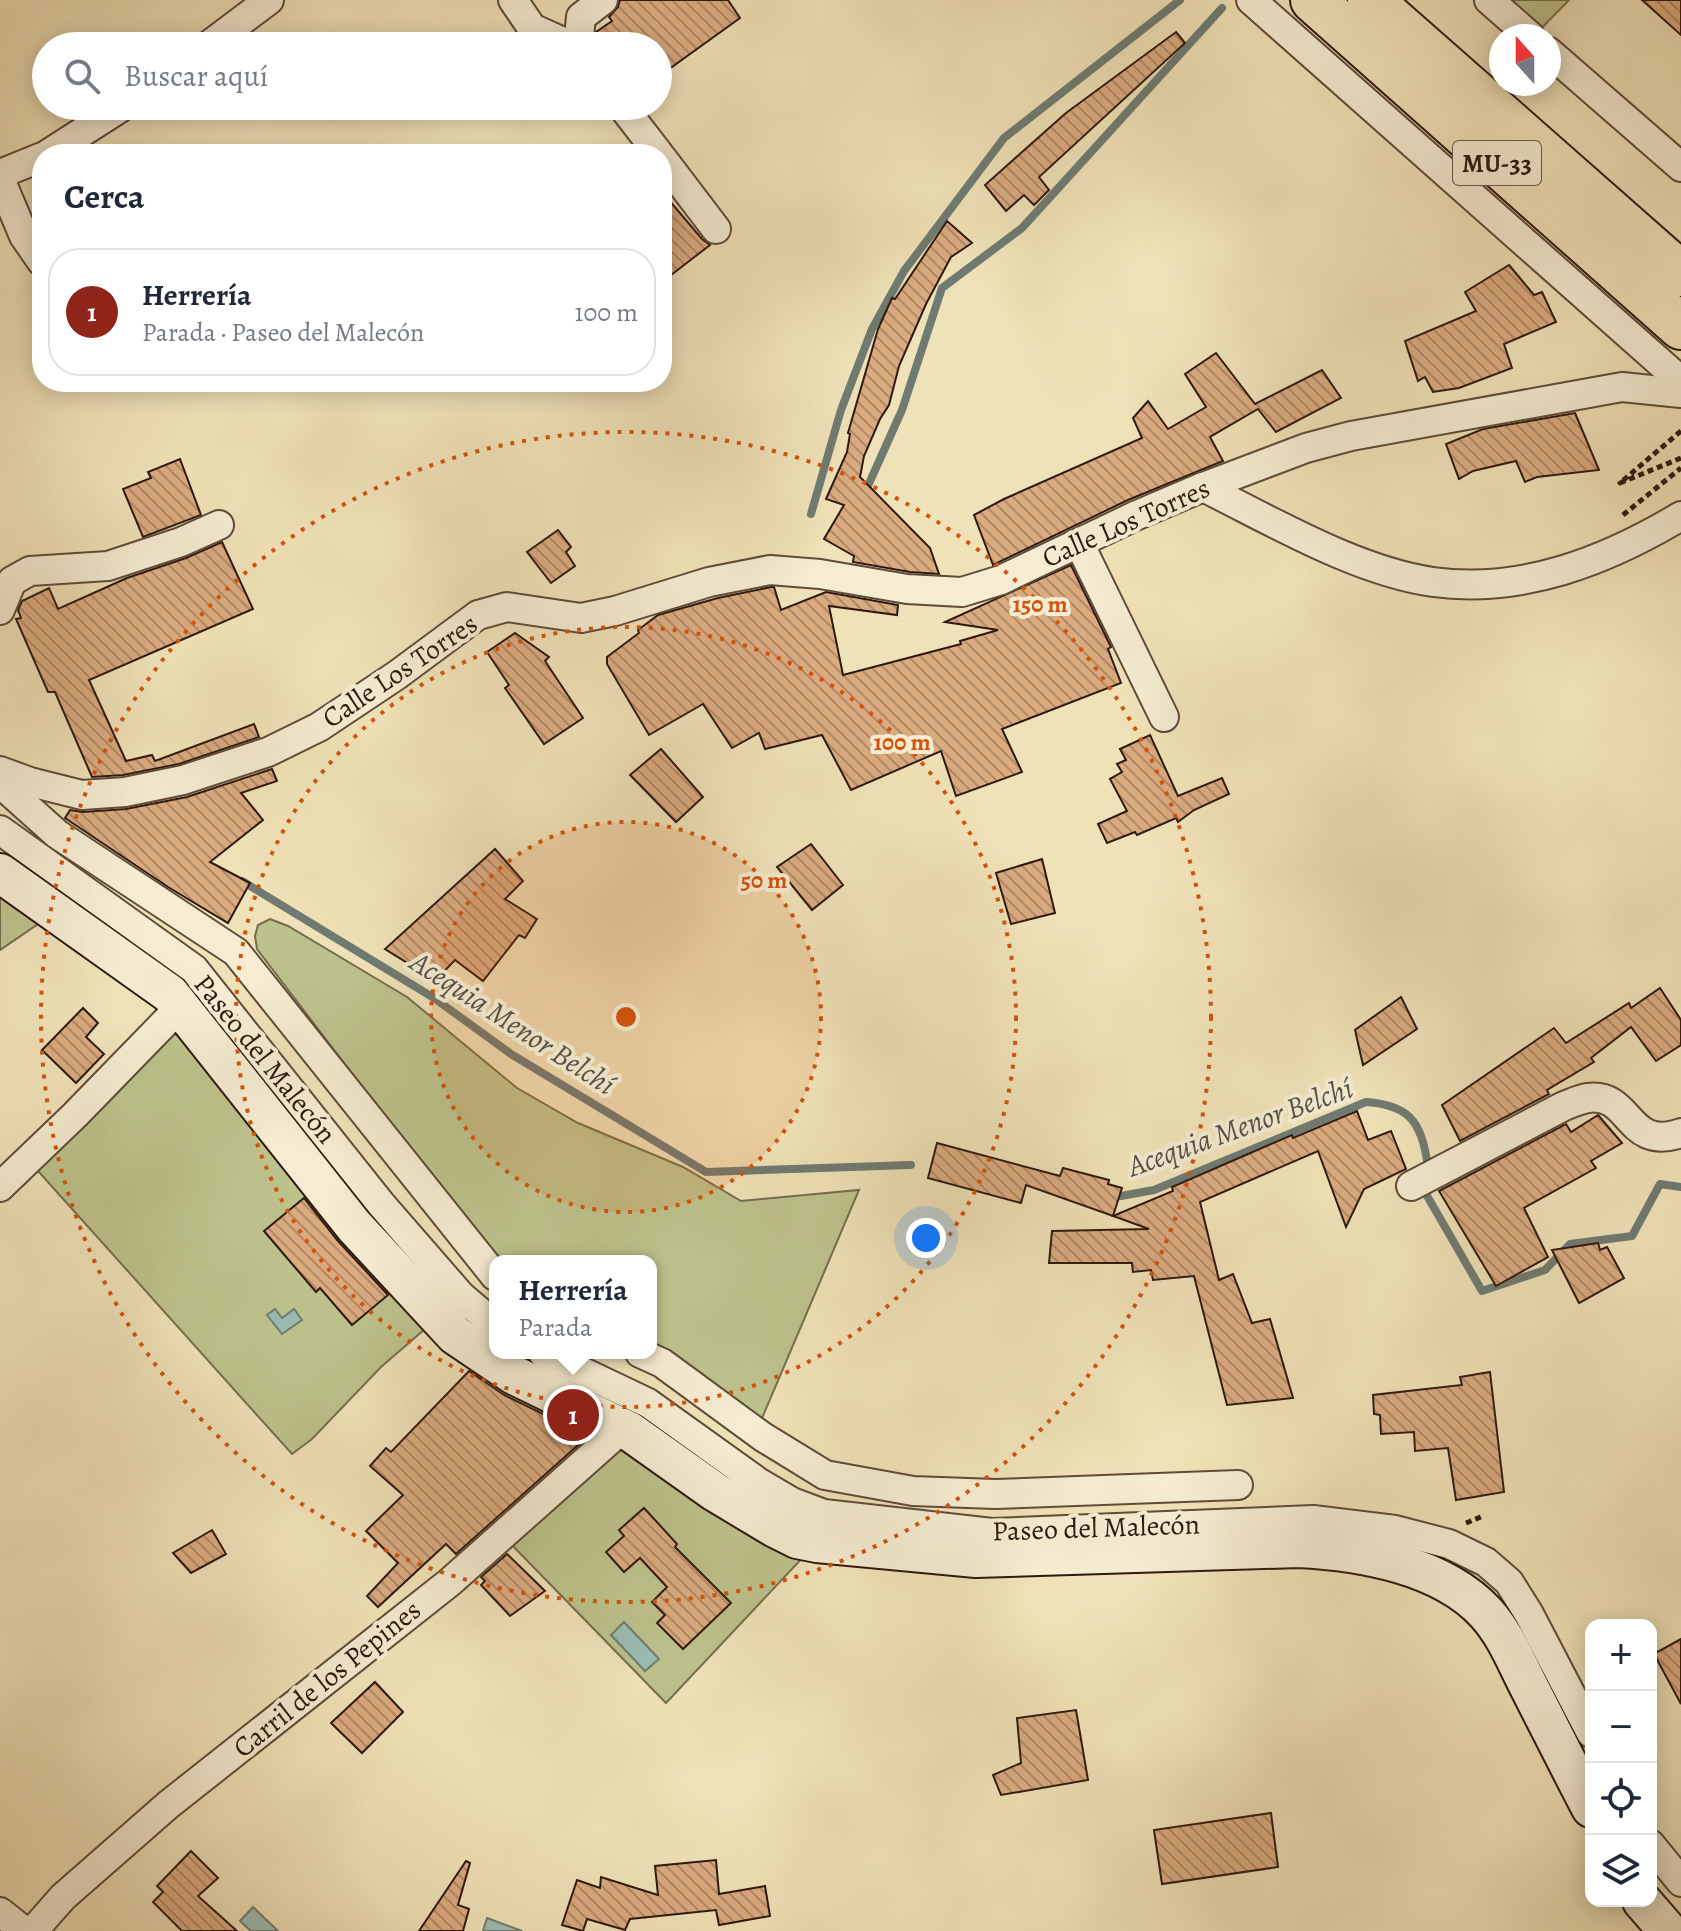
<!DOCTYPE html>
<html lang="es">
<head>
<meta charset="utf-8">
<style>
  body { margin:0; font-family:Alegreya,serif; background:#f6f6f7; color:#1f2937 }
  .controls { position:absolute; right:24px; bottom:24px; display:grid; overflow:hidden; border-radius:16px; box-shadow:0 4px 20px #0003 }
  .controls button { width:72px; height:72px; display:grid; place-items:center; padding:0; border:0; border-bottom:2px solid #e0e1e3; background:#fff; color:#1f2937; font:40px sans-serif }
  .compass { position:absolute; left:1489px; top:24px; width:72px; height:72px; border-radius:50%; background:#fff; box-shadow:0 4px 20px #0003; rotate:339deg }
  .you { position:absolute; left:926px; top:1238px; width:28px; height:28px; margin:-20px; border:6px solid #fff; border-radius:50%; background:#1a73e8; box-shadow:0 0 0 12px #1a73e833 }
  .badge { display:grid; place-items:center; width:52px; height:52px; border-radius:50%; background:#8f2418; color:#fff; font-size:26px; font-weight:700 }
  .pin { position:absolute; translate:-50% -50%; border:4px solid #fff; box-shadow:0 2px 8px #0006 }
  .popup { position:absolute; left:489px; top:1255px; width:168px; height:104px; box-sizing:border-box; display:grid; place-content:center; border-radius:16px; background:#fff; filter:drop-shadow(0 2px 6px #0005); font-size:26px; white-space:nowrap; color:#747a83 }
  .popup b { font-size:30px; color:#1f2937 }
  .popup::after { content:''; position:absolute; left:50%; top:100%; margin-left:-16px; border:16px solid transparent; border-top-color:#fff }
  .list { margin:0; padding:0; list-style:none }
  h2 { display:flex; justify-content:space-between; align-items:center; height:104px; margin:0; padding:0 32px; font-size:34px }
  h2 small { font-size:26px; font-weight:400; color:#747a83 }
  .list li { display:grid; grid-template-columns:52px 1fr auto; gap:24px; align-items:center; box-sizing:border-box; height:128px; margin:0 16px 16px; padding:0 16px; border:2px solid #e0e1e3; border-radius:32px }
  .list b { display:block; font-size:30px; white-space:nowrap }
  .list p { margin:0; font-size:26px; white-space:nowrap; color:#747a83 }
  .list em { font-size:26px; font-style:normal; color:#747a83 }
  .icon { flex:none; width:44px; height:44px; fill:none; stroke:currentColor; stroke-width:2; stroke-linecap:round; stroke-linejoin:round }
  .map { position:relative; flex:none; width:1681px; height:1931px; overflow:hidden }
  .search { position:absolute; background:#fff; box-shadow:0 4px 20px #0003; left:32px; top:32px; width:640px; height:88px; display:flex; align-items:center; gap:20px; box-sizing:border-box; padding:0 28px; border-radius:44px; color:#747a83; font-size:30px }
  .panel { position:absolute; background:#fff; box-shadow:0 4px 20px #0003; left:32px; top:144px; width:640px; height:248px; border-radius:32px }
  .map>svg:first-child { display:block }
  .green { fill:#bdc28c; stroke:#756e4e; stroke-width:2 }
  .water { fill:#9bbdb4; stroke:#6f7b72; stroke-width:2 }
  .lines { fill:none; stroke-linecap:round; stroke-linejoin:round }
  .stream { stroke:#6f7b72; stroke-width:8 }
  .building { fill:url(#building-back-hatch); stroke:#2d190f; stroke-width:2 }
  .street-casing { stroke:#5e4b39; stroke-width:32 }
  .secondary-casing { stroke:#2d190f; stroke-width:42 }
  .highway-casing { stroke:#2d190f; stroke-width:48 }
  .path { stroke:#2d190f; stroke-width:5; stroke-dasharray:6 4; stroke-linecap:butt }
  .street { stroke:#f5ecd1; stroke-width:28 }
  .secondary { stroke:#f5ecd1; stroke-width:38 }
  .highway { stroke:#f0e2b8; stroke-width:44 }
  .ring { fill:none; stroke:#d5530c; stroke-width:4; stroke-dasharray:4 8 }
  .labels { text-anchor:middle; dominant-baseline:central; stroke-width:8; stroke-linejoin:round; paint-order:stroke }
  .shield { fill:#f5ecd1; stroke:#695849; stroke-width:2 }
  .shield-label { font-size:26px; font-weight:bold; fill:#2d190f }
  .street-label { font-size:28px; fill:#2d190f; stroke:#f5ecd1 }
  .water-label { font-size:30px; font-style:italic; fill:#545249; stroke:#f5ecd1 }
  .centre { fill:#d5530c; stroke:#f5ecd1; stroke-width:4 }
  .ring-label { font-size:24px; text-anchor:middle; font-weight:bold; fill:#d5530c; stroke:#f5ecd1; stroke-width:8; stroke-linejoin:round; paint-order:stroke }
</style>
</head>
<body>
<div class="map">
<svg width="1681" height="1931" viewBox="0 0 1681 1931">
  <defs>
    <pattern id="building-back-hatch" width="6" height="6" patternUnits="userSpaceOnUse" patternTransform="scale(2)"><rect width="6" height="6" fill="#dbab80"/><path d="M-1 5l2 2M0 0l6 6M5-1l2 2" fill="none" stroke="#b28a67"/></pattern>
  </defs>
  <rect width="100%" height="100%" fill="#f0e2b8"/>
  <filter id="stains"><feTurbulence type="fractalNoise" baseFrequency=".0025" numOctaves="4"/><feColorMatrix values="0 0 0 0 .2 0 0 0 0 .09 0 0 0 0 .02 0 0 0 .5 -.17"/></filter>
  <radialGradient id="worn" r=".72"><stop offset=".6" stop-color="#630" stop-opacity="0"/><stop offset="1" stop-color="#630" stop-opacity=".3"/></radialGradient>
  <!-- green -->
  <g class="green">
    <path d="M1489,0H1569L1534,36Z"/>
    <path d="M0,884L47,918L0,950Z"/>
    <path d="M270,919L288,926L407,997L517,1088L578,1123L683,1167L741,1201L859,1190L760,1423L651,1345V1261H495L257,949L255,936L258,925Z"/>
    <path d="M177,1034L191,1041L432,1323L381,1367L312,1439L292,1454L38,1171L153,1040Z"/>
    <path d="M625,1442L807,1553L666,1703L509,1542Z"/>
  </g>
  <!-- water -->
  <g class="water">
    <path d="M275,1309L282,1318L294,1309L302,1320L282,1334L267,1315Z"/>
    <path d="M624,1622L659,1659L645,1671L611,1635Z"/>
    <path d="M253,1907L278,1931H251L240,1921Z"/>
    <path d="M487,1918L522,1931H483Z"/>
  </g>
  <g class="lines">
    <!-- stream -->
    <g class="stream">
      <path d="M867,488L902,410L942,288L1022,228L1222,8"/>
      <path d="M811,514L841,410L872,329L904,271L1004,138L1180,0"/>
      <path d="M242,881L434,998L511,1054L706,1172L911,1165"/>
      <path d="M1422,1187L1482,1291L1545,1270L1570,1244L1632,1236L1660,1184L1681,1187"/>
      <path d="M1121,1196L1154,1190L1366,1102C1415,1105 1422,1127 1429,1172"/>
    </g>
  </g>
  <!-- building -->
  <g class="building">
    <path d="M620,0H728L740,18L658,77V46H595L596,32L612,21L609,17L618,7Z"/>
    <path d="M1642,0H1681V35Z"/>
    <path d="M1176,32L1185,43L1039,177L1049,190L1034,205L1024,195L1006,211L985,185L1066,113Z"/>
    <path d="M662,192L702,239L710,245L662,282Z"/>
    <path d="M947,221L972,243L951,257L926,304L899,366L889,405L880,419L864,456L860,477L930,548L939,574L910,572L853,562L854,556L824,539L844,505L826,499L847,452L850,434L848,433L878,329L892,298L895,299Z"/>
    <path d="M1509,265L1534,295L1542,292L1556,322L1504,344L1512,368L1459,388L1433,392L1425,377L1418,381L1405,341L1476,311L1465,292Z"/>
    <path d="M1216,353L1255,404L1322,370L1341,398L1276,432L1258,409L1210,437L1223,461L1128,500L993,565L974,515L1004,499L1142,438L1133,418L1148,401L1168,429L1206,407L1185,374Z"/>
    <path d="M1575,413L1599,470L1537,477L1525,482L1516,461L1473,471L1459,479L1446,444L1483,429Z"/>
    <path d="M180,459L201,515L143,537L123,489L151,478L148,472Z"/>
    <path d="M558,530L571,547L566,552L575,566L551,583L527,552Z"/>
    <path d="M222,542L253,609L89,680L126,761L152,755L155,761L254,724L259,737L179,764L123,775L92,777L55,692H48L16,619L21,618L18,610L22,601L49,588L58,609L127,578L186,558Z"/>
    <path d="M1071,565L1111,647L1108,649L1121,683L1002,729L1022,772L956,796L941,751L851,790L822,735L765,749L759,733L732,748L703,704L649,735L607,664V657L639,633L638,630L658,615L718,598L771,587H774L781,610L826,592L898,605L897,615L829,606L843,675L961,644L960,641L998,630L945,622Z"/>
    <path d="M515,633L549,657L545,661L583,718L544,744L505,688L509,685L487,652Z"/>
    <path d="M1150,735L1178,796L1222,778L1229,794L1194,810L1178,822L1176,818L1137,835L1135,832L1107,843L1098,824L1127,811L1110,779L1122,772L1117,764L1126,760L1120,749Z"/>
    <path d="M661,749L703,797L676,822L630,775Z"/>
    <path d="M272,769L277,781L241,793L263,820L210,862L250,883L228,923L168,887L65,818L70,810L83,812L126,809L187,797Z"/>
    <path d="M811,844L843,885L812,910L777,867Z"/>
    <path d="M495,849L523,881L505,899L537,919L525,938L519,935L483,981L455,960L432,984L415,971L417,969L385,949Z"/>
    <path d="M1042,859L1055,913L1011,924L996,873Z"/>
    <path d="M1660,988L1681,1020V1045L1656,1061L1631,1027L1591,1058L1594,1062L1547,1090L1549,1094L1460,1141L1442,1105L1554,1028L1566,1043L1629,1003L1631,1008Z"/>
    <path d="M1401,997L1417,1029L1363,1065L1355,1030Z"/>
    <path d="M83,1008L98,1023L86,1037L104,1054L76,1083L42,1050Z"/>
    <path d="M1357,1111L1368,1140L1391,1131L1406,1169L1364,1189L1346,1227L1318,1151L1200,1202L1219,1280L1233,1274L1252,1323L1270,1319L1293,1398L1227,1405L1194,1276L1153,1280L1151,1270L1133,1272L1132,1263H1049L1052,1231L1149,1229L1113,1216L1173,1191L1172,1187L1292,1135L1293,1138Z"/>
    <path d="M1598,1115L1622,1143L1591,1161L1596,1168L1524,1208L1548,1257L1496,1286L1439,1191L1566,1124L1571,1132Z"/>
    <path d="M937,1143L1060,1176L1063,1168L1109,1180L1108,1184L1122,1188L1113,1216L1026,1185L1021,1203L928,1178Z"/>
    <path d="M304,1198L338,1241L388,1295L352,1325L320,1288L316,1292L264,1231Z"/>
    <path d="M1598,1243L1600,1250L1607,1247L1624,1278L1579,1303L1552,1250Z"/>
    <path d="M469,1371L504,1395L578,1431L586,1438L456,1554L446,1544L378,1607L367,1596L398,1563L366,1531L403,1495L370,1466L386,1448L391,1452Z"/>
    <path d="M1490,1372L1504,1492L1456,1500L1448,1448L1415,1451L1414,1432L1381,1434L1380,1415L1374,1414L1373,1395L1462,1385L1460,1377Z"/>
    <path d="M644,1508L677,1544L675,1547L731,1603L683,1649L657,1623L665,1615L652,1602L667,1587L640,1558L624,1572L606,1552L624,1536L619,1530Z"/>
    <path d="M212,1530L226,1554L191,1573L173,1553Z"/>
    <path d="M507,1554L545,1591L510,1616L481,1585L485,1581L481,1577Z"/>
    <path d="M1681,1639V1704L1654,1654Z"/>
    <path d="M375,1682L403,1712L362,1753L331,1723Z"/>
    <path d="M1076,1710L1088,1780L1001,1795L993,1775L1021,1763L1017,1718Z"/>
    <path d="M1271,1813L1278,1867L1162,1884L1154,1830Z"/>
    <path d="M191,1851L218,1878L198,1896L237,1931H182L153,1902L163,1892L157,1886Z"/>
    <path d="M716,1860L719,1894L765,1886L770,1916L719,1925L716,1910L630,1919L625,1930L587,1919L583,1931L562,1925L577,1880L600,1888L601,1877L658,1895L655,1866Z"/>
    <path d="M466,1861L470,1863L458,1905L469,1909L463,1931H419Z"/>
  </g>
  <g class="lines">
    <defs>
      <g id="street">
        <path d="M513,0L532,28L572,46"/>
        <path d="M1251,0L1681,381"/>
        <path d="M1489,0L1530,36"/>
        <path d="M208,46L269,0"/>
        <path d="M578,46L581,17L603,0"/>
        <path d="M1549,52L1681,167"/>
        <path d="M622,106L659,154"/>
        <path d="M48,154L123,106"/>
        <path d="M662,158L716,229"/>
        <path d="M0,174L42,157"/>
        <path d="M0,179L24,236L42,262"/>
        <path d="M1203,487C1272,521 1356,571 1433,582C1522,594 1606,561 1681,516"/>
        <path d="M1079,543L1164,717"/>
        <path d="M0,610L12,581L30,571L108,566L181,542L219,525"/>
        <path d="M0,771L30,782L82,795L125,792L183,780L268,752L319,727L397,675L478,615L507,607L581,618L615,611L709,582L770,570L820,574L907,589L962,592L1001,580L1135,516L1203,487L1306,448L1351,436L1622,387L1681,393"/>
        <path d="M0,783L57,834L236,952L495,1276"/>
        <path d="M0,830L194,969L381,1204L461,1296L495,1325"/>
        <path d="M1411,1186L1564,1106C1572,1103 1580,1099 1588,1098C1632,1092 1626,1152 1681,1133"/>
        <path d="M0,1187L75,1115L181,1006"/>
        <path d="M543,1353L648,1403L758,1482L792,1502L824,1514L992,1533L1313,1520L1395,1530L1449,1544L1486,1562L1509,1582L1529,1614L1591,1733"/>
        <path d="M640,1353L662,1363L763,1437L825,1475L913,1491L995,1494L1238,1485"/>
        <path d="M1651,1845L1681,1882"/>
        <path d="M0,1912L24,1931"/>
        <path d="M33,1931L63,1897L168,1805L450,1582L623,1428"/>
      </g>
      <g id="secondary">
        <path d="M0,873L170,994L354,1226L455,1335L514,1375L629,1431L715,1492L775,1528L797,1539L817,1543L976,1558L1298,1548C1361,1551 1442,1565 1486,1613C1506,1635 1516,1662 1529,1687C1550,1728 1570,1768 1591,1808"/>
        <path d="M1642,1901L1668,1931"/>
      </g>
      <g id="highway">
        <path d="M1313,0L1681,327"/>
        <path d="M1370,0L1681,274"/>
      </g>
    </defs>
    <!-- street casing -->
    <use href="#street" class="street-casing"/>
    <!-- secondary casing -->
    <use href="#secondary" class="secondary-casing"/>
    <!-- highway casing -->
    <use href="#highway" class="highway-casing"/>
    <!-- path -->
    <g class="path">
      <path d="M1681,431L1620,483L1681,458"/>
      <path d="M1623,515L1681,468"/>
      <path d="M1466,1523L1483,1516"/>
    </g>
    <!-- street -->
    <use href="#street" class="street"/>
    <!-- secondary -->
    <use href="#secondary" class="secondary"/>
    <!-- highway -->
    <use href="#highway" class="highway"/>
  </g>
  <!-- distance rings -->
  <circle cx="626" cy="1017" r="195" fill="#d5530c" fill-opacity=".12"/>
  <g class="ring">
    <circle cx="626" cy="1017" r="195"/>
    <circle cx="626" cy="1017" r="390"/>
    <circle cx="626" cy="1017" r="585"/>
  </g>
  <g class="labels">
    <!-- shield labels -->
    <rect class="shield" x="1453" y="141" width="88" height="44" rx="6"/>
    <g class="shield-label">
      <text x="1497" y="163">MU-33</text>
    </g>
    <!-- street labels -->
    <g class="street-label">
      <text transform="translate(1126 523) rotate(-24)">Calle Los Torres</text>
      <text transform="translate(400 671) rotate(-34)">Calle Los Torres</text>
      <text transform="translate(265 1059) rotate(51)">Paseo del Malecón</text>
      <text transform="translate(1096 1528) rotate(-2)">Paseo del Malecón</text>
      <text transform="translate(327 1679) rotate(-39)">Carril de los Pepines</text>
    </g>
    <!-- water labels -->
    <g class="water-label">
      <text transform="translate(513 1023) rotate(33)">Acequia Menor Belchí</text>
      <text transform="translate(1240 1127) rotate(-20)">Acequia Menor Belchí</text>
    </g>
  </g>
  <circle cx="626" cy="1017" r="12" class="centre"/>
  <g class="ring-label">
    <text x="1040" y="612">150 m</text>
    <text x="902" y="750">100 m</text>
    <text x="764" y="888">50 m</text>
  </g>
  <rect width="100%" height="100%" filter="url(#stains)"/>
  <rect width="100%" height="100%" fill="url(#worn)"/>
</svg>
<div class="controls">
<button>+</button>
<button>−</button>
<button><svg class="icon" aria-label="locate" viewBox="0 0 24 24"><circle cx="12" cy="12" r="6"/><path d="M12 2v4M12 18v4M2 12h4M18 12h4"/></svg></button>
<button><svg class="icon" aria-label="layers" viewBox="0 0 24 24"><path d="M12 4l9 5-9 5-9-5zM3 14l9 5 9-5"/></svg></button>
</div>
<svg class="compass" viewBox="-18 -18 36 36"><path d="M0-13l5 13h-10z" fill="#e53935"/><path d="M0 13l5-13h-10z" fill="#747a83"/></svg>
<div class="you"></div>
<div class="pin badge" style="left:573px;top:1415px">1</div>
<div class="popup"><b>Herrería</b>Parada</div>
<div class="search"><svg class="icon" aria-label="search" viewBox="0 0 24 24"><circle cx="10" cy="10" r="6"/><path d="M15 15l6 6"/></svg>Buscar aquí</div>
<section class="panel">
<h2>Cerca<small></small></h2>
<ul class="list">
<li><span class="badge">1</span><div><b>Herrería</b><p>Parada · Paseo del Malecón</p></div><em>100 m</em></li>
</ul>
</section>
</div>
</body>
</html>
